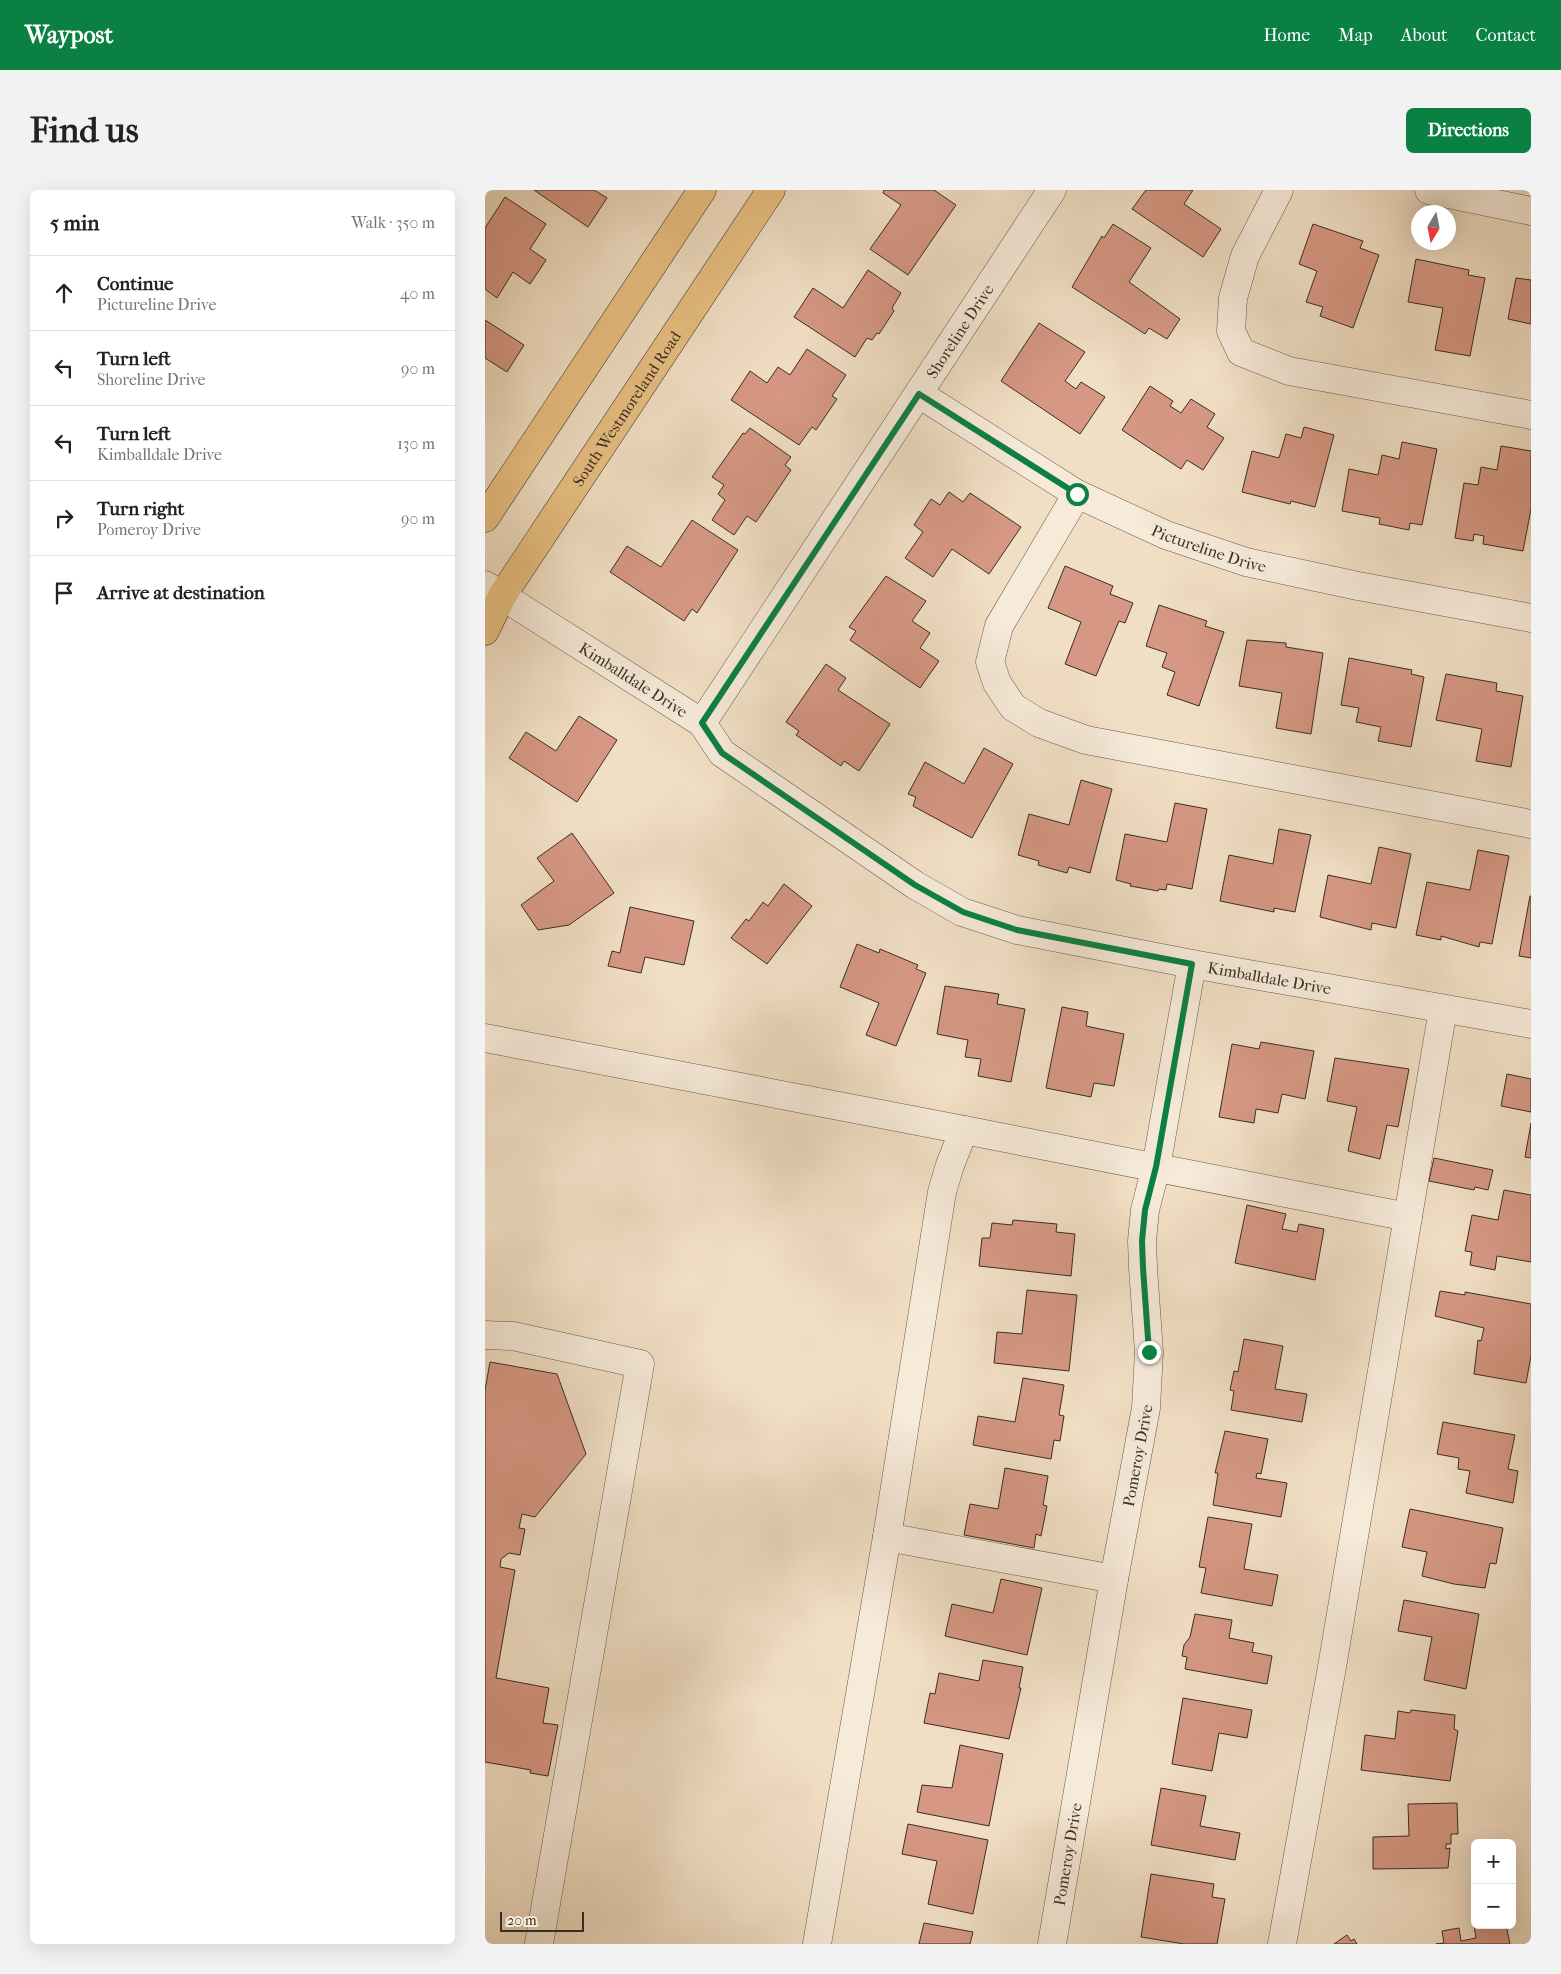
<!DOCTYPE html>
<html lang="en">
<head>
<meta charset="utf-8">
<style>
  body { margin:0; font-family:"IM FELL French Canon",serif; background:#f2f2f2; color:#222 }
  .controls { position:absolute; right:15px; bottom:15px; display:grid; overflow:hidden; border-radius:8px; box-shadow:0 5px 20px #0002 }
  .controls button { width:45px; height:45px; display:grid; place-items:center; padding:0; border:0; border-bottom:1px solid #e0e0e0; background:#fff; color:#222; font:25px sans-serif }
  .compass { position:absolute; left:926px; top:15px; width:45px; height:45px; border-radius:50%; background:#fff; box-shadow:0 5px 20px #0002; rotate:190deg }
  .scale { position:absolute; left:15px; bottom:12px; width:84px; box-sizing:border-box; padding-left:5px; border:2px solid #392e23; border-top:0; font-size:14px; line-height:18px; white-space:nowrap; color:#392e23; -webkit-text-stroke:4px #f6ead9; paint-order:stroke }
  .stop { position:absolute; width:15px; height:15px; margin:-11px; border:4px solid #0b8043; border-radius:50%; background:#fff }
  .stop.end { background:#0b8043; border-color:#fff; box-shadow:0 1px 5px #0008 }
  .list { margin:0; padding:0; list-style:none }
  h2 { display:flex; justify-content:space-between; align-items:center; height:65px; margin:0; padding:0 20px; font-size:21px }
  h2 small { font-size:16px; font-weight:400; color:#767676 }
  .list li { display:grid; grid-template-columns:32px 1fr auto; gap:15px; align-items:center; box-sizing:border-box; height:75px; padding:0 20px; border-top:1px solid #e0e0e0 }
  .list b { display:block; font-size:19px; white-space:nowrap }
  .list p { margin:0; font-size:16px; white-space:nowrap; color:#767676 }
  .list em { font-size:16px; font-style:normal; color:#767676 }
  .icon { flex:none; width:28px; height:28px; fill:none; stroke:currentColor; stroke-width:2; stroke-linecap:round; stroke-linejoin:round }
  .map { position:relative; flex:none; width:1046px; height:1754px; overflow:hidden; border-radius:8px }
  header { display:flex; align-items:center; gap:30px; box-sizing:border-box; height:70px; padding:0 25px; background:#0b8043; color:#fff }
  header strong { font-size:24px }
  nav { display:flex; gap:28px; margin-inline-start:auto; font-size:18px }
  .intro { display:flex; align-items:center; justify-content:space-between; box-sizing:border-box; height:120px; padding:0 30px }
  h1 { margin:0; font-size:35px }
  .button { padding:12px 22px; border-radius:8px; background:#0b8043; color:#fff; font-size:18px; font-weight:700 }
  main { display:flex; gap:30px; padding:0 30px }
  aside { flex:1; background:#fff; border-radius:8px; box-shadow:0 5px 20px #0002 }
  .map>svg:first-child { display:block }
  .building { fill:#d69884; stroke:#392e23 }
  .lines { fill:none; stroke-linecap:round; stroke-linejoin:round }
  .minor-casing { stroke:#675a4c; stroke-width:29 }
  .major-casing { stroke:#392e23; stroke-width:29 }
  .minor { stroke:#f6ead9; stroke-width:28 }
  .major { stroke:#e8c082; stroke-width:28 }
  .route { stroke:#0b8043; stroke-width:6 }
  .labels { text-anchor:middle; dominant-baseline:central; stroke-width:5; stroke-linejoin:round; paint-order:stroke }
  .street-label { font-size:16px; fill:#392e23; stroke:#f6ead9 }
</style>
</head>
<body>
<header>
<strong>Waypost</strong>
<nav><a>Home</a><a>Map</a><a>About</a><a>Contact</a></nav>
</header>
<div class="intro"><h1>Find us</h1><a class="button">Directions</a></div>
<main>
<aside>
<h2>5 min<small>Walk · 350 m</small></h2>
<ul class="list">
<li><svg class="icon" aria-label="ahead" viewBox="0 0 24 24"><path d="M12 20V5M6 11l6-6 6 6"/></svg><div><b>Continue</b><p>Pictureline Drive</p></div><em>40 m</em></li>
<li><svg class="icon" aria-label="left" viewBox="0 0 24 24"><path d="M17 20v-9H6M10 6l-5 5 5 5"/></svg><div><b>Turn left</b><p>Shoreline Drive</p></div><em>90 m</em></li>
<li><svg class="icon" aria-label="left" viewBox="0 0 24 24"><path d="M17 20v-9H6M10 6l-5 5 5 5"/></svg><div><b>Turn left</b><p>Kimballdale Drive</p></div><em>130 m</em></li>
<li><svg class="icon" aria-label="right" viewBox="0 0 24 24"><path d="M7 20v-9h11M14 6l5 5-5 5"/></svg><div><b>Turn right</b><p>Pomeroy Drive</p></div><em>90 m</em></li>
<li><svg class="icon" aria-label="arrive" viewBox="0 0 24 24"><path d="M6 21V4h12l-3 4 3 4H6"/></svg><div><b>Arrive at destination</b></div></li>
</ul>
</aside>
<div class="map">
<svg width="1046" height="1754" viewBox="0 0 1046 1754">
  <rect width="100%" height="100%" fill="#f1dfc5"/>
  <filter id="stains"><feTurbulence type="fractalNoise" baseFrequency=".004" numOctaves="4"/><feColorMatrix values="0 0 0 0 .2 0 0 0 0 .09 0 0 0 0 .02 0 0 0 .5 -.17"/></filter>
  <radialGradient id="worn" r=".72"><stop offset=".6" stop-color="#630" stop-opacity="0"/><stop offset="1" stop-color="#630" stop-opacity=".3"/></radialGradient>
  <!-- building -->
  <g class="building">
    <path d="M49,0H109L122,8L103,37Z"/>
    <path d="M399,0H449L471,15L423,85L385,59L416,15L398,3Z"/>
    <path d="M661,0H708L699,14L736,39L718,67L647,19Z"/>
    <path d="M20,7L61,34L45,59L61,70L45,94L28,82L12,108L0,99V38Z"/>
    <path d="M628,34L666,58L644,92L695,129L682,149L664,138L660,144L587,97L617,46L619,48Z"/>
    <path d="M828,34L878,51L875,58L894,65L868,138L835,126L838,117L821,112L832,81L814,74Z"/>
    <path d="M931,69L984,80L983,85L1000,88L985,166L950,160L958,118L923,112Z"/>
    <path d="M383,80L416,103L407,118L409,121L394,144L392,143L387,150L382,148L370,167L309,127L328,98L358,118Z"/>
    <path d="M1031,88L1046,90V134L1023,129Z"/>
    <path d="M0,130L39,155L22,182L0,168Z"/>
    <path d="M554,133L600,162L580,191L591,199L596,192L620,207L595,244L516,191Z"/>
    <path d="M322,159L361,185L347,206L352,209L331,240L327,237L314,255L246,210L265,181L282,193L293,177L305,185Z"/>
    <path d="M665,196L688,211L685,216L696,223L706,209L730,224L722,237L739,248L718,280L702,270L696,279L637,240Z"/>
    <path d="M819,237L849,245L830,317L806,311L805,314L757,302L767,261L794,268L801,244L816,248Z"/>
    <path d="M265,238L306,267L300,275L306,280L271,332L262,326L249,345L227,330L240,310L233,304L239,295L227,287L258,243L260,244Z"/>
    <path d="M917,252L952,259L937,335L925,333L924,340L894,334L895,328L857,321L864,279L893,285L897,265L914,269Z"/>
    <path d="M1016,256L1046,261V319L1038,361L998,354L999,346L989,344L988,351L970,348L979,293L993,295L996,277L1012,280Z"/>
    <path d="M464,302L478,312L485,303L536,337L504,384L467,359L448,387L420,368L438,342L429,335L446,309L455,315Z"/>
    <path d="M207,330L253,360L212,423L207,419L199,431L125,382L142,356L176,377Z"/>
    <path d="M580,376L628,396L625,404L648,413L640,433L634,431L611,486L580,474L596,432L563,418Z"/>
    <path d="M401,386L441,411L427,431L445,443L435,458L454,471L435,498L365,450L371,441L364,437Z"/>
    <path d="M674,415L722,431L720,436L739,442L714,516L682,505L690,482L677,477L682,463L661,456Z"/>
    <path d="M762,450L801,453V457L838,463L826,544L791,538L797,503L754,496Z"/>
    <path d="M864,468L927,480L926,484L939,487L926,557L893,551L896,537L871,532L874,518L856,515Z"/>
    <path d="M341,474L361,488L353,500L405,534L374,581L359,571L356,576L311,545L314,541L301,532Z"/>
    <path d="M961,484L1012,493L1011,501L1038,506L1026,577L991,571L997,539L951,530Z"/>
    <path d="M94,526L132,550L92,612L24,568L41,542L71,561Z"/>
    <path d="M499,558L528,574L487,648L428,616L431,607L423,604L440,572L479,594Z"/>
    <path d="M596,590L627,599L605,683L584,677L582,683L553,675L554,671L533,665L544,624L584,635Z"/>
    <path d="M690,613L722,619L707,699L682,694L681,700L674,699L673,701L645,696L646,694L631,690L640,644L682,652Z"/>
    <path d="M794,639L826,645L810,722L789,718V722L735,711L744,665L788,674Z"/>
    <path d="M87,643L129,703L84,735L53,740L36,715L69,691L52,668Z"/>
    <path d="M894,657L926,664L911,738L887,733L886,740L835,727L843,685L886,694Z"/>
    <path d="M993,660L1024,666L1007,754L995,752L994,757L956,746V750L931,745L942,692L985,700Z"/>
    <path d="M299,694L327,716L282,774L246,748L261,729L264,731L278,712L283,716Z"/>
    <path d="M1045,706H1046V768L1034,766Z"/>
    <path d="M145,717L209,731L199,775L160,767L156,783L123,776L127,761L135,763Z"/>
    <path d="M372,754L394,763L395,759L433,775L431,779L441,783L411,856L381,845L394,813L355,797Z"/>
    <path d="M460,796L514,804L512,814L540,819L526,892L493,886L496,869L480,867L483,850L452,844Z"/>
    <path d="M577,817L603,822L601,836L639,844L629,896L609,893L606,907L561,898Z"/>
    <path d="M776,852L829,861L820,909L797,904L793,923L771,919L769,933L734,927L747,854L774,859Z"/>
    <path d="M850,868L924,879L913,937L902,935L895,969L863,961L872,917L842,911Z"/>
    <path d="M1022,884L1046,889V922L1016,916Z"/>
    <path d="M1046,933V968L1040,967Z"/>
    <path d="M949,968L1008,980L1003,1000L990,997L989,1000L944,991Z"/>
    <path d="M1019,1000L1046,1005V1072L1012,1066L1010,1080L985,1075L987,1062L980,1061L987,1025L1013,1030Z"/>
    <path d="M762,1015L801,1024L797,1039L812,1042L814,1034L839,1039L830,1090L750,1073Z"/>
    <path d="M528,1030L572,1034L571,1042L590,1044L586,1086L494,1076L497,1048H505L507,1033L527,1035Z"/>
    <path d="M542,1100L592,1105L584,1181L509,1173L512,1142L537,1144Z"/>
    <path d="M955,1101L980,1105V1102L1046,1114V1166L1041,1193L989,1184L993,1150L996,1151L999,1138L950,1126Z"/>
    <path d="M759,1149L798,1156L790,1199L822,1204L817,1232L746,1220L749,1201L745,1200L749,1181L753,1182Z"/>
    <path d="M5,1172L72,1184L101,1264L50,1327L37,1324L34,1338L40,1339L35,1365L24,1363L16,1369L15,1377L30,1380L11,1488L64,1498L58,1533L73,1535L63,1586L45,1583L46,1580L0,1572V1200Z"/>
    <path d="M538,1188L579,1195L574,1225L579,1226L575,1251L569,1250L566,1269L488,1255L493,1226L530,1232Z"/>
    <path d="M958,1232L1030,1245L1023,1279L1033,1281L1028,1313L981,1303L985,1281L973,1279L974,1268L952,1264Z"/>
    <path d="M740,1241L783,1249L776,1284L772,1283L771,1288L802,1293L796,1327L728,1315L733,1283H730Z"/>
    <path d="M520,1278L563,1286L558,1315L562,1316L556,1346L551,1344L549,1358L479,1345L485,1314L513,1319Z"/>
    <path d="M925,1319L1018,1338L1011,1374L1005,1373L1000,1398L969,1394L937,1386L942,1362L917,1357Z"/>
    <path d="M723,1327L767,1334L759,1379L793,1385L787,1416L716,1403L721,1378L714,1377Z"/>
    <path d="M516,1389L557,1398L542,1465L460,1446L467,1414L508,1423Z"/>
    <path d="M919,1410L994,1424L981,1499L939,1490L947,1447L913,1441Z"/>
    <path d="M710,1424L747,1430L744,1448L769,1453L767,1462L787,1466L782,1494L700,1479L702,1467L697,1466L699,1455L705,1447Z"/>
    <path d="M498,1470L538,1477L534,1498H536L524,1549L439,1533L445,1503L450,1504L454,1483L494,1491Z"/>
    <path d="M698,1508L767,1520L762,1548L734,1543L727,1581L687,1574Z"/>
    <path d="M926,1520L970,1525L969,1539L973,1541L965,1591L876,1580L880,1545L910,1549L913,1521L925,1523Z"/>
    <path d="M475,1555L518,1564L504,1636L432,1622L437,1595L467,1598Z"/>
    <path d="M676,1598L721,1606L715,1636L755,1643L750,1670L666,1655Z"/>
    <path d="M972,1613L973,1644H966V1654H961V1659L965,1658L963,1678L888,1679V1647L924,1646L923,1614Z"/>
    <path d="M423,1634L503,1650L488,1724L443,1714L452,1671L417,1664Z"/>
    <path d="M666,1684L729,1694L727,1707L740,1709L732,1754H699L656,1747Z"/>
    <path d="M987,1723H990V1735H1021L1025,1754H951L959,1753L957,1741L974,1738L976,1751L991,1748Z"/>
    <path d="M439,1733L488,1742L485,1754H434Z"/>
    <path d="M862,1745L866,1751L869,1749L872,1754H849Z"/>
  </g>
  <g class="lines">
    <defs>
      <g id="minor">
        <path d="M794,0L760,66L748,108L746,141L756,162L804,181L1046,225"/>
        <path d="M944,0L1046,21"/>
        <path id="s1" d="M434,204L592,304L681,345L761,372L873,396L1046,428"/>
        <path d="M592,304L514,436L505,472L512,493L528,517L554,533L601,550L1046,634"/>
        <path id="s2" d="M0,395L217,533L237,563L430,695L477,722L532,740L707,774L1046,834"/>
        <path id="s3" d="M217,533L567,0"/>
        <path d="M0,848L479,940"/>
        <path d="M0,1145L28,1146L155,1174L54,1754"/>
        <path d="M402,1347L457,1002L465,975L479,940L923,1027"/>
        <path d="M332,1754L402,1347L629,1389"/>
        <path id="s4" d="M567,1754L629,1389L661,1218L664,1162L658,1078L657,1051L660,1020L671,977L707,774"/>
        <path d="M797,1754L847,1477L958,819"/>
      </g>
      <g id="major">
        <path d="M0,328L217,0"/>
        <path id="s5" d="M0,441L17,406L286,0"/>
      </g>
    </defs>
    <!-- minor casing -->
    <use href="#minor" class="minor-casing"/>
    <!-- major casing -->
    <use href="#major" class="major-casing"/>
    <!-- minor -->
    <use href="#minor" class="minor"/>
    <!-- major -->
    <use href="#major" class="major"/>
  </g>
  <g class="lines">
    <!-- route -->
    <path class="route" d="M592,304L434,204L217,533L237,563L430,695L478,722L532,740L707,774L671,977L660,1020L657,1051L658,1078L664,1162"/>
  </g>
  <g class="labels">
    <!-- street labels -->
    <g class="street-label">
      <text stroke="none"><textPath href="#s3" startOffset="469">Shoreline Drive</textPath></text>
      <text stroke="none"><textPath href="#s5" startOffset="264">South Westmoreland Road</textPath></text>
      <text stroke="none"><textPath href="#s1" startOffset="330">Pictureline Drive</textPath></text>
      <text stroke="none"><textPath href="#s2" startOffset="176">Kimballdale Drive</textPath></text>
      <text stroke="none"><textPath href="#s2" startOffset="896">Kimballdale Drive</textPath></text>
      <text stroke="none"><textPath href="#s4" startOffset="496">Pomeroy Drive</textPath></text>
      <text stroke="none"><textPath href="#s4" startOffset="91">Pomeroy Drive</textPath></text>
    </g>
  </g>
  <rect width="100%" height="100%" filter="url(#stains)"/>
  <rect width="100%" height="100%" fill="url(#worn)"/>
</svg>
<div class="controls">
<button>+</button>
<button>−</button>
</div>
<svg class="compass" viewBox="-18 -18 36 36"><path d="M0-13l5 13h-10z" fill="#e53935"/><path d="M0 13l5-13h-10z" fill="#767676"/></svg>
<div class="scale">20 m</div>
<div class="stop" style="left:592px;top:304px"></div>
<div class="stop end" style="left:664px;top:1162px"></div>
</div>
</main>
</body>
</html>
